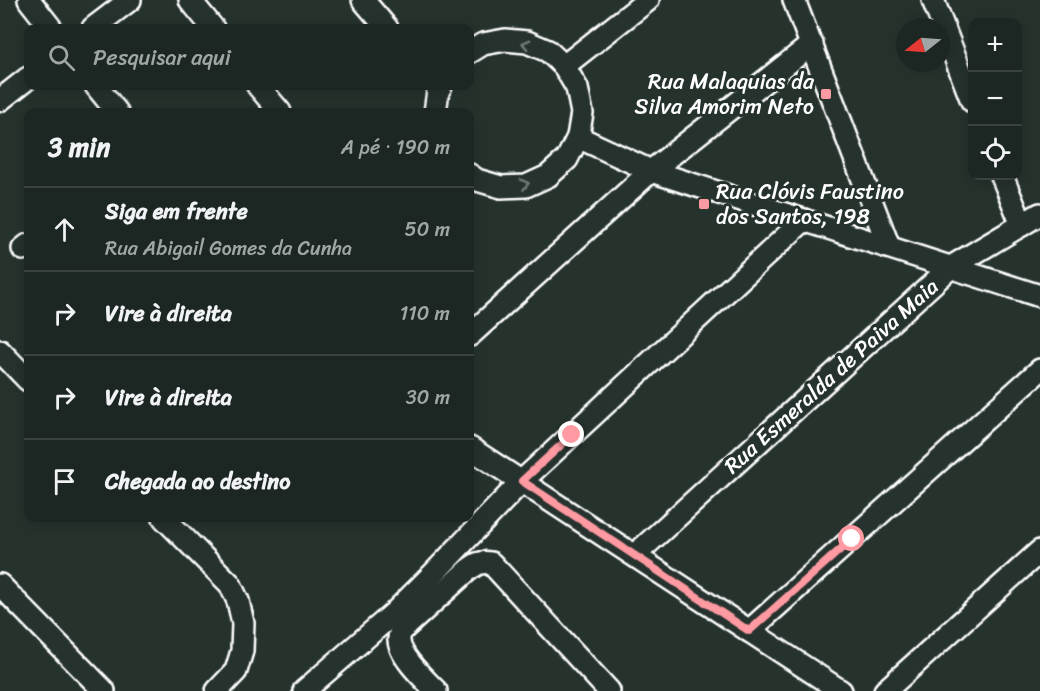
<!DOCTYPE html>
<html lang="pt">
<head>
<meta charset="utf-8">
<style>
  body { margin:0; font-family:Sriracha,sans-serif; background:#252e2a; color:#f1f3f6 }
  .controls { position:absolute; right:18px; top:18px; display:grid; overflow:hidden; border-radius:12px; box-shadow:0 3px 15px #0003 }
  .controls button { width:54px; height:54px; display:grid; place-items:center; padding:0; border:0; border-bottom:2px solid #3a4340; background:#1c2622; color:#f1f3f6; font:30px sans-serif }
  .compass { position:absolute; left:896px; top:18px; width:54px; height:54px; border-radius:50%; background:#1c2622; box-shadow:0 3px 15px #0003; rotate:253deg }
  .stop { position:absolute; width:18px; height:18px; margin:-14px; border:4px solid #ff9aa2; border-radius:50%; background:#fff }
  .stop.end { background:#ff9aa2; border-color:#fff; box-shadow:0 2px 6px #0008 }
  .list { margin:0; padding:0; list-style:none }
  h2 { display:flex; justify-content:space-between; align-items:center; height:78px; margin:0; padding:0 24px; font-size:26px }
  h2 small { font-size:20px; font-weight:400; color:#a0a5a5 }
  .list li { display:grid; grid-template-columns:39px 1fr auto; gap:18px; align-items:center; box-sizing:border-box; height:84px; padding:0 24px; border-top:2px solid #3a4340 }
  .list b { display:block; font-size:22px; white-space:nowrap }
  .list p { margin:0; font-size:20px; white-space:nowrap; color:#a0a5a5 }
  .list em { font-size:20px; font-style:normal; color:#a0a5a5 }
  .icon { flex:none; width:33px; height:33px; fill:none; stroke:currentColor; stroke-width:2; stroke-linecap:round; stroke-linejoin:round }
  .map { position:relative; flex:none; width:1040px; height:691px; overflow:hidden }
  .search { position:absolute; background:#1c2622; box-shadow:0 3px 15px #0003; left:24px; top:24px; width:450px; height:66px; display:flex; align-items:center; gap:15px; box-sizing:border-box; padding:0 21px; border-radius:12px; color:#a0a5a5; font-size:22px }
  .panel { position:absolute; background:#1c2622; box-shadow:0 3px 15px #0003; left:24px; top:108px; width:450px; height:414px; border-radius:12px }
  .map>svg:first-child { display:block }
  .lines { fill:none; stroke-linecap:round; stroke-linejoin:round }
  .minor-casing { stroke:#fff; stroke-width:26 }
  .minor { stroke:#26332d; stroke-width:21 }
  .oneway { stroke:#727a76 }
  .route { stroke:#ff9aa2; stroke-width:8 }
  .poi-dot { fill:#ff9aa2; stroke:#26332d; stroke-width:2 }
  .labels { text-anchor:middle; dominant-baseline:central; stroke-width:6; stroke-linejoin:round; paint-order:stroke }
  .poi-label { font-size:22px; fill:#fff; stroke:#26332d; text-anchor:end }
  .street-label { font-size:22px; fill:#fff; stroke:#26332d }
</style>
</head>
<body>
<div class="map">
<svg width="1040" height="691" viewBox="0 0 1040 691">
  <rect width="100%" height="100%" fill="#26332d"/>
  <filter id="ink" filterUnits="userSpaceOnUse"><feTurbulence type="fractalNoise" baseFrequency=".0167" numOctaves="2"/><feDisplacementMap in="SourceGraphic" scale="12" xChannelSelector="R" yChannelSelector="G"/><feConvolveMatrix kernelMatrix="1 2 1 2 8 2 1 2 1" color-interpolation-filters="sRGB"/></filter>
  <g filter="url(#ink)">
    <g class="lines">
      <defs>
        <g id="minor">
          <path d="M29,0L51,28"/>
          <path d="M190,0L213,28"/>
          <path d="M363,0L387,28"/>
          <path d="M794,0L889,247"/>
          <path d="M933,0L972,101"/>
          <path d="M93,28L130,0"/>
          <path d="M470,52L483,44L505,40L527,42L548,51L564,66L577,88L582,113L578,137L567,159L548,176L526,186L501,187L477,180L470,175"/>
          <path d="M564,66L648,0"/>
          <path d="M96,86L117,112"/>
          <path d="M258,86L280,112"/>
          <path d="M0,100L28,78"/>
          <path d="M435,112L438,91L441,86"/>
          <path d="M578,137L651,171L1040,296"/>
          <path d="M1002,176L1022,225"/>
          <path d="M23,249L28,245"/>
          <path d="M470,335L651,171L812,44"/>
          <path d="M0,351L28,380"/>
          <path d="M470,448L841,691"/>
          <path d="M164,518L230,584L238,601L243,623L242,651L236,671L217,691"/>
          <path d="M635,555L951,267L1040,214"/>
          <path d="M0,585L104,691"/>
          <path d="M749,631L1040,370"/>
          <path d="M304,691L394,613L433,574L522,481L804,220"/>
          <path d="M436,691C425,680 398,655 399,639C399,635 400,633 402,630L467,571C476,564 480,561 491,563L609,691"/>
          <path d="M885,691L1040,551"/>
        </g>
      </defs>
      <!-- minor casing -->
      <use href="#minor" class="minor-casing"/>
      <!-- minor -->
      <use href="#minor" class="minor"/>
    </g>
    <!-- one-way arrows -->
    <defs><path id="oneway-chevron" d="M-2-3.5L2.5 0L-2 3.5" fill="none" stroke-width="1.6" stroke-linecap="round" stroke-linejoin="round" transform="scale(1.5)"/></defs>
    <g class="oneway">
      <use href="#oneway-chevron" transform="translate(526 44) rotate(-165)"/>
      <use href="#oneway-chevron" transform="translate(525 184) rotate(-13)"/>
    </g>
  </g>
  <g class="lines" filter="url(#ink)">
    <!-- route -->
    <path class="route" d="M572,435L522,481L749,631L852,539"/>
  </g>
  <!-- markers -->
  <g class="poi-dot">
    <rect x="820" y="88" width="12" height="12" rx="3"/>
    <rect x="698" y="198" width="12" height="12" rx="3"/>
  </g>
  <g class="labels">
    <!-- poi labels -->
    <g class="poi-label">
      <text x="814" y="81">Rua Malaquias da<tspan x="814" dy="25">Silva Amorim Neto</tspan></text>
      <text x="716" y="191" text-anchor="start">Rua Clóvis Faustino<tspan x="716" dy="25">dos Santos, 198</tspan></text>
    </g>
    <!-- street labels -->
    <g class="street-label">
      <text transform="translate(831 376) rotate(-42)">Rua Esmeralda de Paiva Maia</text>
    </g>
  </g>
</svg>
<div class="controls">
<button>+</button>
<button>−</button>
<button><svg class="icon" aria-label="locate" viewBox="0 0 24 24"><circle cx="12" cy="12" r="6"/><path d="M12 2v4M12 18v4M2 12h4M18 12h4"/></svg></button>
</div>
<svg class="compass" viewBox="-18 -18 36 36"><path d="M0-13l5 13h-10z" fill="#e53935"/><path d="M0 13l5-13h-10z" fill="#a0a5a5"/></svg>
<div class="stop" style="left:852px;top:539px"></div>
<div class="stop end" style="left:572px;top:435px"></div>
<div class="search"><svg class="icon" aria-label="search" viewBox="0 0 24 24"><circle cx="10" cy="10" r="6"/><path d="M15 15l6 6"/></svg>Pesquisar aqui</div>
<section class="panel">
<h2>3 min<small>A pé · 190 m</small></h2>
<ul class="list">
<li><svg class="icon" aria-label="ahead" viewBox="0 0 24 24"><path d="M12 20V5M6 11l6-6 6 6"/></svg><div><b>Siga em frente</b><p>Rua Abigail Gomes da Cunha</p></div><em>50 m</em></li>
<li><svg class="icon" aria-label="right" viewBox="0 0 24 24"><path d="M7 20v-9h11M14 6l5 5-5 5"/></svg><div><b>Vire à direita</b></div><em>110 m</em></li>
<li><svg class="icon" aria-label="right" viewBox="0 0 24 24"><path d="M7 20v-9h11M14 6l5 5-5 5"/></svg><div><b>Vire à direita</b></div><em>30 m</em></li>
<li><svg class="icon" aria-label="arrive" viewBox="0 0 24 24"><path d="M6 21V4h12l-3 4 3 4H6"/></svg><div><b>Chegada ao destino</b></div></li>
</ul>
</section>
</div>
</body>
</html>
